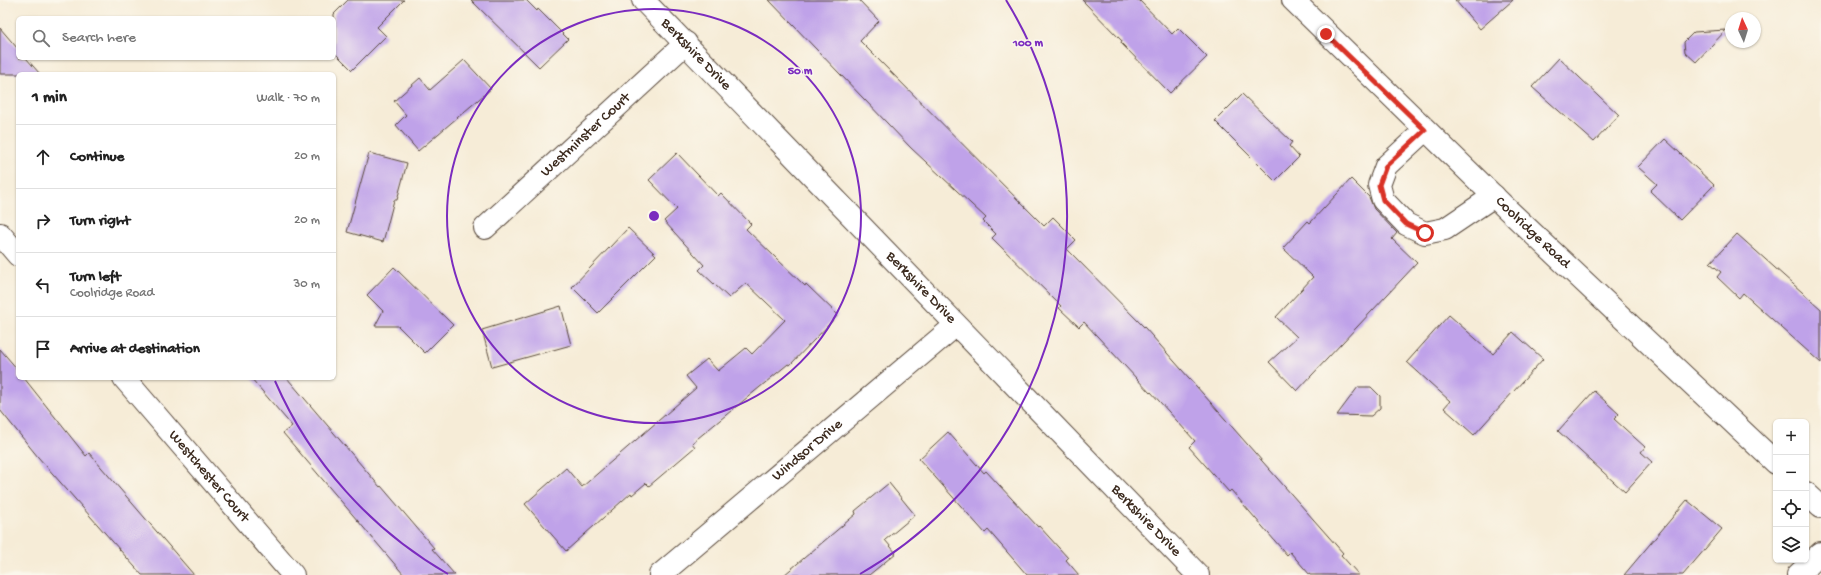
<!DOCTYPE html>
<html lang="en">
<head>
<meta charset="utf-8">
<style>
  body { margin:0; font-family:"Gochi Hand",sans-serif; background:#f2f2f2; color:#222 }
  .controls { position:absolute; right:12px; bottom:12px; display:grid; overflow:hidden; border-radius:6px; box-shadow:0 1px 3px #0004 }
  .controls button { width:36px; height:36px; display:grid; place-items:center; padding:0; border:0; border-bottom:1px solid #e0e0e0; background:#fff; color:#222; font:20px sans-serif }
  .compass { position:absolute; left:1725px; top:12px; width:36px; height:36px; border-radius:50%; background:#fff; box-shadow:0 1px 3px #0004; rotate:356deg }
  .stop { position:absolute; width:12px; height:12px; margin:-9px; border:3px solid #d93025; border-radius:50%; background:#fff }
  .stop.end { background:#d93025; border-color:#fff; box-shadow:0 1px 4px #0008 }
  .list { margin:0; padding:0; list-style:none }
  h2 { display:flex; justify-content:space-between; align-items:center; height:52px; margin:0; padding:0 16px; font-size:17px }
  h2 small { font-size:13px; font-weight:400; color:#767676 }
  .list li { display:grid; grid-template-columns:26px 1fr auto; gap:12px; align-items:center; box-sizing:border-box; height:64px; padding:0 16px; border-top:1px solid #e0e0e0 }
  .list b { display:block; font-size:15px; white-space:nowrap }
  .list p { margin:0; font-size:13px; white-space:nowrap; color:#767676 }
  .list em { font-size:13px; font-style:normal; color:#767676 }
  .icon { flex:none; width:22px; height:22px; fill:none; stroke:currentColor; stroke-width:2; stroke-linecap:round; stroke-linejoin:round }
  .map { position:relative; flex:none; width:1821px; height:575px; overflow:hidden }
  .search { position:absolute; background:#fff; box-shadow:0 1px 3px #0004; left:16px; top:16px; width:320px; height:44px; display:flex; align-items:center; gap:10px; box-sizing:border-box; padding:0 14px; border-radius:6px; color:#767676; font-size:15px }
  .panel { position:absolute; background:#fff; box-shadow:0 1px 3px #0004; left:16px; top:72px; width:320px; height:308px; border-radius:6px }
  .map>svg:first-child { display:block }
  .building { fill:#bfa2e9 }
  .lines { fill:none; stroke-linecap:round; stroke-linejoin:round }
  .minor-casing { stroke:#57473a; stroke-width:24 }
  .minor { stroke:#fff; stroke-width:22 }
  .route { stroke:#d93025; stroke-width:5 }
  .ring { fill:none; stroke:#7b2cbf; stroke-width:2 }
  .labels { text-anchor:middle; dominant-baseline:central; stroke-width:3; stroke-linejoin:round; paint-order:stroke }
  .street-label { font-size:15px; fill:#3b2a1e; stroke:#fbf7ec }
  .centre { fill:#7b2cbf; stroke:#fbf7ec; stroke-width:2 }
  .ring-label { font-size:12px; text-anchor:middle; font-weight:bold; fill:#7b2cbf; stroke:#fbf7ec; stroke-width:3; stroke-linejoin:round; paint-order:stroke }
</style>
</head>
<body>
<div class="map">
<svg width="1821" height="575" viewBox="0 0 1821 575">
  <rect width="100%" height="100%" fill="#fbf7ec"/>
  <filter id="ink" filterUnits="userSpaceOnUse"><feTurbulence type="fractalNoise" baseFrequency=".025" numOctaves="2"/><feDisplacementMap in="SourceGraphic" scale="8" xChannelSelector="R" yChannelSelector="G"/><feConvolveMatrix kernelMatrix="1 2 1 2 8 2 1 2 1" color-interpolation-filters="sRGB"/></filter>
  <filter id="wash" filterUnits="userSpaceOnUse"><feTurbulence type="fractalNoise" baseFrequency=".012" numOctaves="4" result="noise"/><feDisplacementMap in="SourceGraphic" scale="16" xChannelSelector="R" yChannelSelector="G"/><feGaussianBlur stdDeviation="0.9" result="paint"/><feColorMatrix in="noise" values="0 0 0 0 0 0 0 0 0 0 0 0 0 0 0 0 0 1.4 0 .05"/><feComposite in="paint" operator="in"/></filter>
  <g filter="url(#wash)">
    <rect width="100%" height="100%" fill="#f6ecd7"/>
    <g id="blocks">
      <!-- building -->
      <g class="building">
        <path d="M348,0H404L377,27L386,36L352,70L334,52V14Z"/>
        <path d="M471,0H526L537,11L538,9L568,39L539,67Z"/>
        <path d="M769,0H859L879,21L860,41L1044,226L1053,217L1076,240L1067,249L1145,328L1343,553L1341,555L1359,575H1310L1290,552L1287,555L1231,490L1229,492L1189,447L1195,441L1151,392L1150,393L1084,322L1079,327L1059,308L1061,306L992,238L996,234L983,221L986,218L911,148Z"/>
        <path d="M1082,0H1139L1172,34L1178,28L1207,57L1170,93L1121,43L1122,41Z"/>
        <path d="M1455,0H1513L1480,29Z"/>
        <path d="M0,28L18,49V58H26L40,74H0Z"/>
        <path d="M1726,30L1696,62L1685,52L1684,42L1694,32Z"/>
        <path d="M1559,58L1619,115L1594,142L1532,87Z"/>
        <path d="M464,60L491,89L418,151L396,125L406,115L394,101L420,78L430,90Z"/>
        <path d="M1242,94L1292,142L1289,146L1299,157L1275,181L1215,121Z"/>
        <path d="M1665,139L1714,185L1680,220L1650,191L1657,184L1638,167Z"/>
        <path d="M369,153L407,163L397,200H394L383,242L347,232Z"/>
        <path d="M677,153L718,196L721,193L751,224L746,229L805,286L806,284L838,315L790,365L788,364L692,443L695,447L649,486L646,483L632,495L631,493L566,551L525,504L566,468L582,487L696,388L686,376L707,359L718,371L746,348L752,354L785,320L746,283L729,298L699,270L704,265L664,221L677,209L649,180Z"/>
        <path d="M1351,179L1369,197L1374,209L1397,233L1392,239L1417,263L1297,391L1269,362L1297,337L1276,317L1313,277L1283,248L1308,221L1310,223Z"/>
        <path d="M628,228L656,255L598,313L572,287Z"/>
        <path d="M1737,234L1821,309V363L1743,293L1739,298L1717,277L1721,272L1710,263Z"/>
        <path d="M394,267L453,325L425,353L398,326H375L383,311L367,295Z"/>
        <path d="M561,306L571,345L492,367L482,330Z"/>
        <path d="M1449,315L1493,354L1513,332L1543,359L1474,435L1444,408L1450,401L1407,362Z"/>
        <path d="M0,349L18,370V378H24L86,456L89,453L194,575H142L38,457L0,410Z"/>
        <path d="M251,378H287L380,487L381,486L434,548L432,549L455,575H404L283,433L292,426Z"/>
        <path d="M1358,387H1371L1380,396V408L1371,416L1337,415Z"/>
        <path d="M1594,391L1619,414L1614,419L1645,447L1641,452L1652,462L1625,492L1558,431Z"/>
        <path d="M948,432L984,473L986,471L1038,527L1039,526L1068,558L1066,560L1079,575H1027L988,530L985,533L919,459Z"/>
        <path d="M889,483L915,515L885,540L896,553L869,575H784L856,514L855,511Z"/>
        <path d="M1687,500L1722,529L1683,575H1624Z"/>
      </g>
    </g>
  </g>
  <g filter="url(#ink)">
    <use href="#blocks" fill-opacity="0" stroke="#57473a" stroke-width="1"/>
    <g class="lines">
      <defs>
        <g id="minor">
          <path id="s1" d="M643,0L1198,575"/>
          <path id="s2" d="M1293,0L1506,208L1776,463"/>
          <path d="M1425,130L1386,166L1379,185L1383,200L1406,224L1425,233L1445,229L1494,196"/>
          <path id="s3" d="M485,228L686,43"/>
          <path d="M0,234L18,255"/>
          <path id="s4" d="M124,378L293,575"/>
          <path d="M1806,493L1821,507"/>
          <path id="s5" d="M660,575L956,325"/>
          <path d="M1798,575L1821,553"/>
        </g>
      </defs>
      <!-- minor casing -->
      <use href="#minor" class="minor-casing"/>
      <!-- minor -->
      <use href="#minor" class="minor"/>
    </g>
  </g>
  <g class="lines" filter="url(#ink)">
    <!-- route -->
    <path class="route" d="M1326,34L1425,130L1386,166L1379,185L1383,200L1406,224L1425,233"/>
  </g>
  <!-- distance rings -->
  <g class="ring">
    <circle cx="654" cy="216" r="207"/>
    <path d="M448 574A413 413 0 0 1 275 381M1006 0A413 413 0 0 1 860 574"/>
  </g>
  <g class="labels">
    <!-- street labels -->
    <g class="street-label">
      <text stroke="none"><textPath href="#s1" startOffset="76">Berkshire Drive</textPath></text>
      <text stroke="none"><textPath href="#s3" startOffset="137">Westminster Court</textPath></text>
      <text stroke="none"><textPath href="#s2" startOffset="334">Coolridge Road</textPath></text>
      <text stroke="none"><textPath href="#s1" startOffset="400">Berkshire Drive</textPath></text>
      <text stroke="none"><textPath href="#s5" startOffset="193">Windsor Drive</textPath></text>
      <text stroke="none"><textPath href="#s4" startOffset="130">Westchester Court</textPath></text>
      <text stroke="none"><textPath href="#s1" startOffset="724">Berkshire Drive</textPath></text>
    </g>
  </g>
  <circle cx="654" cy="216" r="6" class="centre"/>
  <g class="ring-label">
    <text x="1028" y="46">100 m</text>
    <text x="800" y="74">50 m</text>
  </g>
</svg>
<div class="controls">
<button>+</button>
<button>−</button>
<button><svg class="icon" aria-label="locate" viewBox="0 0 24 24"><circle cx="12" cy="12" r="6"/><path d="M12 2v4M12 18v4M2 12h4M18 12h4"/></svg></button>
<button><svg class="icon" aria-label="layers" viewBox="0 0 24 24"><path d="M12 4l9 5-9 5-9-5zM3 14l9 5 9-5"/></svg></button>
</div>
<svg class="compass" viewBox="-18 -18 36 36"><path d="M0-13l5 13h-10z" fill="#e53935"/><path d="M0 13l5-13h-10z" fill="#767676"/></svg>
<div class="stop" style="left:1425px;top:233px"></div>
<div class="stop end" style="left:1326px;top:34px"></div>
<div class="search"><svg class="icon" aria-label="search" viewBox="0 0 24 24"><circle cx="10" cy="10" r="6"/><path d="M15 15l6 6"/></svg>Search here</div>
<section class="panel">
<h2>1 min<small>Walk · 70 m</small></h2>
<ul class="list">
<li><svg class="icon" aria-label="ahead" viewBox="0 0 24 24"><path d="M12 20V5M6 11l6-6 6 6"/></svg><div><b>Continue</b></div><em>20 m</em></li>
<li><svg class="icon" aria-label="right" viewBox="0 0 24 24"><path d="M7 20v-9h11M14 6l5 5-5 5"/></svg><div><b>Turn right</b></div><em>20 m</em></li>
<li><svg class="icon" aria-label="left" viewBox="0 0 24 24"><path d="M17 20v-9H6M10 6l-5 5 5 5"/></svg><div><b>Turn left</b><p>Coolridge Road</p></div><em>30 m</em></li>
<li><svg class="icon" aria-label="arrive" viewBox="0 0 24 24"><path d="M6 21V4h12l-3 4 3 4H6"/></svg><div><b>Arrive at destination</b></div></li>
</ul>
</section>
</div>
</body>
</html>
